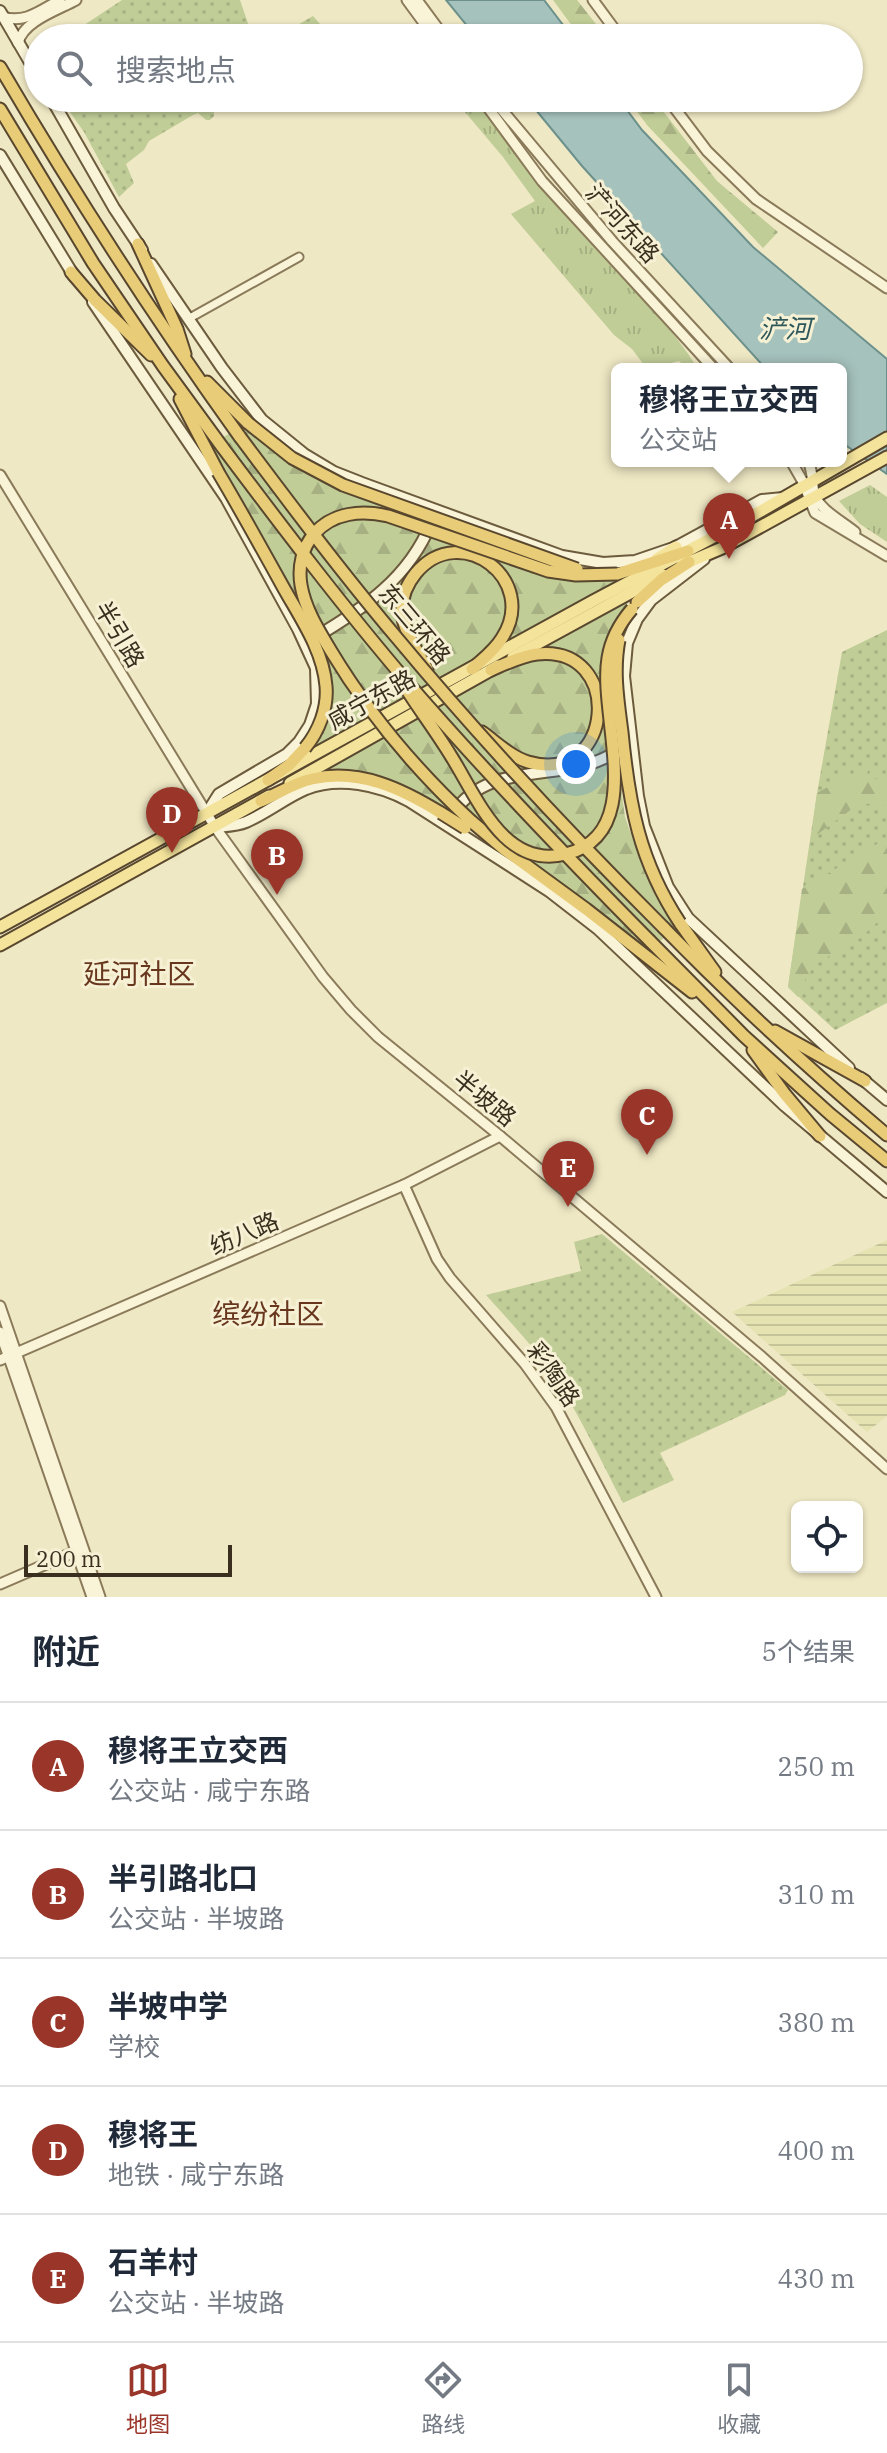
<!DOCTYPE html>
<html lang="zh">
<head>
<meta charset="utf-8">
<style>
  body { margin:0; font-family:"IBM Plex Serif","Noto Sans SC",serif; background:#f6f6f7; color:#1f2937 }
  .controls { position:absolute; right:24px; bottom:24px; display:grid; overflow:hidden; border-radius:12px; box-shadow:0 2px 6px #0004 }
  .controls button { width:72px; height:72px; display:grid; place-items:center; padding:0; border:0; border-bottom:2px solid #e0e1e3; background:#fff; color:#1f2937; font:40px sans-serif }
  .scale { position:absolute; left:24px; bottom:20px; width:208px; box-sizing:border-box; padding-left:8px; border:4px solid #3a2f1e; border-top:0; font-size:22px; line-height:28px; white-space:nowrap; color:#3a2f1e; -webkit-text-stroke:6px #f6f1d4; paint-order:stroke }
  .you { position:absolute; left:576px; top:764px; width:28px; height:28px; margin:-20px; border:6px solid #fff; border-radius:50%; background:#1a73e8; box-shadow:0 0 0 12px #1a73e833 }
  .badge { display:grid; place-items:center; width:52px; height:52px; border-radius:50%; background:#9a3629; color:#fff; font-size:26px; font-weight:700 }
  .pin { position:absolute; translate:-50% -66px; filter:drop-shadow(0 2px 4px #0008) }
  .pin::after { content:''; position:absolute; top:42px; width:28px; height:24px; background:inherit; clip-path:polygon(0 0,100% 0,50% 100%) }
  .popup { position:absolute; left:611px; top:363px; width:236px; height:104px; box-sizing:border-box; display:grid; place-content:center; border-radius:12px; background:#fff; filter:drop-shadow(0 2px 6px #0005); font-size:26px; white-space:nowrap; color:#747a83 }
  .popup b { font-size:30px; color:#1f2937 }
  .popup::after { content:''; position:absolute; left:50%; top:100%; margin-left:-16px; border:16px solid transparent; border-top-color:#fff }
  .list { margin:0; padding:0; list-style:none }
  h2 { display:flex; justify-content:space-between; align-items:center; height:104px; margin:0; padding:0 32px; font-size:34px }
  h2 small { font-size:26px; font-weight:400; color:#747a83 }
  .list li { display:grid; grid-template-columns:52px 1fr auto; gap:24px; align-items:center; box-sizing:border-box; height:128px; padding:0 32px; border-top:2px solid #e0e1e3 }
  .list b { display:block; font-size:30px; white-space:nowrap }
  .list p { margin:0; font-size:26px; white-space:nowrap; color:#747a83 }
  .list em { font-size:26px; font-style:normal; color:#747a83 }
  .icon { flex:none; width:44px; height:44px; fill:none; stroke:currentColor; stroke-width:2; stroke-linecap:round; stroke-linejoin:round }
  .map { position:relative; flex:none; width:887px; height:1597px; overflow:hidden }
  .search { position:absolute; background:#fff; box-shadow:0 2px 6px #0004; left:24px; right:24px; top:24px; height:88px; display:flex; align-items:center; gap:20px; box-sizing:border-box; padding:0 28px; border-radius:44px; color:#747a83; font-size:30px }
  .sheet { height:744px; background:#fff }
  nav { display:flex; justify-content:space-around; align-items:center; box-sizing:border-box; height:112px; border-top:2px solid #e0e1e3; background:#fff; font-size:22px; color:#747a83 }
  nav a { display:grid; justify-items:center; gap:4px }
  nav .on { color:#9a3629 }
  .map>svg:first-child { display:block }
  .farmland { fill:url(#farmland-rules) }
  .grass { fill:url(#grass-dots) }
  .forest { fill:url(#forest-firs) }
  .park { fill:url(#park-tufts) }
  .water { fill:#a6c2bd; stroke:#6c918c; stroke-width:2 }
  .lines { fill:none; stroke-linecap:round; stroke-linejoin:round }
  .minor-casing { stroke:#8a7a5a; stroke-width:11 }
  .tertiary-casing { stroke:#8a7a5a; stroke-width:13 }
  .secondary-casing { stroke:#6c5b3d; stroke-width:14 }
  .primary-casing { stroke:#58472e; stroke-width:15 }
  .trunk-casing { stroke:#58472e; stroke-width:15 }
  .minor { stroke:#f9f4d7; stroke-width:7 }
  .tertiary { stroke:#f9f4d7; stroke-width:9 }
  .secondary { stroke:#f9f4d7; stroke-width:10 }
  .primary { stroke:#f3e39b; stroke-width:11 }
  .trunk { stroke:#e9cc77; stroke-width:11 }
  .trunk-bridge-casing { stroke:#58472e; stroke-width:15; stroke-linecap:butt }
  .trunk-bridge { stroke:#e9cc77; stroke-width:11 }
  .labels { text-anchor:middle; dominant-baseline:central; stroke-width:6; stroke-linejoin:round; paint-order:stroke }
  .street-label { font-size:24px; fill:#3a2f1e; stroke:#f6f1d4 }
  .water-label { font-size:26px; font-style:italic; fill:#2d575a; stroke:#f6f1d4 }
  .quarter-label { font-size:28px; fill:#67361d; stroke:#f6f1d4 }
</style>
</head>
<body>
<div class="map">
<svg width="887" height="1597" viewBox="0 0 887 1597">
  <defs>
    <pattern id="farmland-rules" width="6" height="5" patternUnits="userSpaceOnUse" patternTransform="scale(2)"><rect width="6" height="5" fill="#e5e3b1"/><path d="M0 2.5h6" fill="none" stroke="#c5c398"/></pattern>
    <pattern id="grass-dots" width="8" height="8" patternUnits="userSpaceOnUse" patternTransform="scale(2)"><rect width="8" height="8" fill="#c0cd97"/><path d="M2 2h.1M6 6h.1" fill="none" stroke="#a6b082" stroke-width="1.8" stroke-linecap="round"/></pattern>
    <pattern id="forest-firs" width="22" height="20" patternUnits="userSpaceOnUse" patternTransform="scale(2)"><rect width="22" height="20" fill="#c0cd97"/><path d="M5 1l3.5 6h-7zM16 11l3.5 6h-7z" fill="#a6b082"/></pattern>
    <pattern id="park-tufts" width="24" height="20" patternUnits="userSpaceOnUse" patternTransform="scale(2)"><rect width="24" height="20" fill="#c0cd97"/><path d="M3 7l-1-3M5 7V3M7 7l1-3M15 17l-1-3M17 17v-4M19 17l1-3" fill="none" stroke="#a6b082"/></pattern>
  </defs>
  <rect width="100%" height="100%" fill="#efe8c4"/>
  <!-- farmland -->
  <path class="farmland" d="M887,1240V1416L867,1432L732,1312Z"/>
  <!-- grass -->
  <g class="grass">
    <path d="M122,0H240L253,38H60L75,31Z"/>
    <path d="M313,16L321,25L328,38H275Z"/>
    <path d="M60,98H222L214,105V116L210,120H206L198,113L193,115L149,141L144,150L126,164L134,183L119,197L84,132Z"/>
    <path d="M887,630V1003L835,1030L788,987L817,793L842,652Z"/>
    <path d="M602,1234L788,1390L785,1395L660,1453L674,1480L623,1503C600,1459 579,1413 551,1372C532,1344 508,1320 486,1295L581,1271L574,1242Z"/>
  </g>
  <!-- forest -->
  <g class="forest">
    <path d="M553,0H577L607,38H581Z"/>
    <path d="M627,98H653L717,181L778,232L763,248L647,125Z"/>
    <path d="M244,424C277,452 305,473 345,491L512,553L510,564C549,577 584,584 626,579L633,596C606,631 602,656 601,700L609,701L625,817L645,873L674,928L649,952L571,892L417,795L319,774L306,753L329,696L208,447Z"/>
    <path d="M871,763L866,776L884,781L887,779V806L860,803L811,839L817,793Z"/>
    <path d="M887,838V918L880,920L860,938L814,965L805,980L806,990L798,997L788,987L802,889Z"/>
  </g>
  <!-- park -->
  <g class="park">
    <path d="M472,98H475C515,155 561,208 607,260C639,296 673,328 698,369H687L679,361L647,369L632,349L614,335L511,214L535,201L503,157L459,105Z"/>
    <path d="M870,485L887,497V542L860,524L839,501Z"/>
  </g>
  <!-- water -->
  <g class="water">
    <path d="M446,0H544L573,38H477Z"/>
    <path d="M526,98H618L642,130L753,247L887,359V474L841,442V369H766L582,166Z"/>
  </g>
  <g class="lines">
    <defs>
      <path id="minor" d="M188,319L299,257"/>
      <g id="tertiary">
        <path d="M407,0L435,38"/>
        <path d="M417,0L445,38"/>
        <path d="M593,0L621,38"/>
        <path d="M3,17C25,24 41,10 60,0"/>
        <path d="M18,43C23,21 58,10 76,0"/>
        <path d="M481,98L542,181L714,369"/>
        <path d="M492,98L612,241L730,369"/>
        <path d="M667,98L707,151L756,199L887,288"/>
        <path d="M791,461L803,482L815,513L887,556"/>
        <path d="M808,461C813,471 812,482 814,493C819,510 842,521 855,532"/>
        <path d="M0,475L215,827L323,977L351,1010L378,1037L500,1136L762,1357L887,1469"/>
        <path d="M404,1185L437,1259L450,1278L525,1364L556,1407L656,1597"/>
        <path d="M0,1306L100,1597"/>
        <path d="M0,1332L92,1597"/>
        <path d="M0,1360L404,1185L500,1136"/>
        <path d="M0,1584L81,1549"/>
      </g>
      <g id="secondary">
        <path d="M0,11L38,76"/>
        <path d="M51,98L114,208L142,250"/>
        <path d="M0,155L74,276"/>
        <path d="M151,264L222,368L262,420L304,454L334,472L362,483L562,556L603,563L635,561L676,547L762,500L783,498"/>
        <path d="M93,302L226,498L298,629L316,668L317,704L310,725L299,742L287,754L219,794L207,813"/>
        <path d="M704,559L651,600L637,619L627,643L624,676L638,796L644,826L668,887L688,918L849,1068"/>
        <path d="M314,638C363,609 409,578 431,523"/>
        <path d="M453,813C493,756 566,786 617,751"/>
        <path d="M215,827C225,826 237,826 246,822C267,813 285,798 306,789C339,776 379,785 409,801L549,891L598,929L785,1106L887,1192"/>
        <path d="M861,1078L887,1100"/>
      </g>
      <g id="primary">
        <path d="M657,559L676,547"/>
        <path d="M682,565L722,548L887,457"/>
        <path d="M513,657L663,575"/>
        <path d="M290,783L498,666"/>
        <path d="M0,927L593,601L742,522L887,438"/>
        <path d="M0,945L269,796"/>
      </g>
      <g id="trunk">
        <path d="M0,67C75,195 153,316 240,437"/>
        <path d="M0,109L93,263L163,366L223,448"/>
        <path d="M138,244L177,329L185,354"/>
        <path d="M71,272L95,300L151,355"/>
        <path d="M207,382L248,423"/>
        <path d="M180,399L218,472"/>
        <path d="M617,574L688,551"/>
        <path d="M637,602L661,580L689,562"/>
        <path d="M427,669C418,652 404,632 402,613C401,598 407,584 416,573C460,520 540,580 502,638C495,650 483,659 472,669"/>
        <path d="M482,732C496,742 511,757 528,762C615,787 625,644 537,654C521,656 505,664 491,670"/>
        <path d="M268,780L289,765L305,748"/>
        <path d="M261,801C277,794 294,783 312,779C359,768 402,789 441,813"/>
        <path d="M471,821L504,849L586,909L692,992"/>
        <path d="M680,923L715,972"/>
        <path d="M664,928C735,1001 809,1069 887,1135"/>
        <path d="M650,941L744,1036L830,1114L887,1161"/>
        <path d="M775,1031L865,1081"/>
        <path d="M753,1050L784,1093L820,1136"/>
      </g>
    </defs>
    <!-- minor casing -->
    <use href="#minor" class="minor-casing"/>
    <!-- tertiary casing -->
    <use href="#tertiary" class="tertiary-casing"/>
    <!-- secondary casing -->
    <use href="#secondary" class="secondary-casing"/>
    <!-- primary casing -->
    <use href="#primary" class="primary-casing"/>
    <!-- trunk casing -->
    <use href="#trunk" class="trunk-casing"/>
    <!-- minor -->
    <use href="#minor" class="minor"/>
    <!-- tertiary -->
    <use href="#tertiary" class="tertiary"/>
    <!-- secondary -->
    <use href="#secondary" class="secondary"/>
    <!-- primary -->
    <use href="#primary" class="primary"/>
    <!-- trunk -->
    <use href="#trunk" class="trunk"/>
    <defs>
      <g id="trunk-bridge">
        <path d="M248,423L292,458L343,485L577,569"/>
        <path d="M240,437C291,505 342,573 397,638C481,739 571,835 664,928"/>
        <path d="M223,448C283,528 343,607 408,683C485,772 567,857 650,941"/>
        <path d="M218,472C240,509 261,547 282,585C299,616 323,649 326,686C328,708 319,731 305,748"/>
        <path d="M619,640C613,671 618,701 622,732C629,804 639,861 680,923"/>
        <path d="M407,690C421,712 437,733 451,756C477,797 504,870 566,854C649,833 598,716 608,658C611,639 620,623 632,609"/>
        <path d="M441,813L465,828"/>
        <path d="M471,821C417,771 369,714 331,651C319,631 305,609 301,585C298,567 302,548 314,534C333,512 362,510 388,516L548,571L576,575L617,574"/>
      </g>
    </defs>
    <!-- trunk-bridge casing -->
    <use href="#trunk-bridge" class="trunk-bridge-casing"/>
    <!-- trunk-bridge -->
    <use href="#trunk-bridge" class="trunk-bridge"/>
  </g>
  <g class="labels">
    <!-- street labels -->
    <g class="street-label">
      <text transform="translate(623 223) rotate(48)">浐河东路</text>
      <text transform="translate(415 624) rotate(50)">东三环路</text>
      <text transform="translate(120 634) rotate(59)">半引路</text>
      <text transform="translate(371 699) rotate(-29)">咸宁东路</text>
      <text transform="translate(485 1098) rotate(39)">半坡路</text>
      <text transform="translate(244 1233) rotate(-23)">纺八路</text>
      <text transform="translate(554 1374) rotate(55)">彩陶路</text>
    </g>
    <!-- water labels -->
    <g class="water-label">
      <text x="785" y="328">浐河</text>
    </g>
    <!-- quarter labels -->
    <g class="quarter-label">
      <text x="139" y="973">延河社区</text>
      <text x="268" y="1313">缤纷社区</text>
    </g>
  </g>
</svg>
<div class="controls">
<button><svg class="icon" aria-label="locate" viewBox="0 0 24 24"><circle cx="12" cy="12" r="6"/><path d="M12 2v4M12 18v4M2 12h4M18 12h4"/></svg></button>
</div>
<div class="scale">200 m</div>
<div class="you"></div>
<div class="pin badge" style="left:729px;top:559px">A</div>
<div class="popup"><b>穆将王立交西</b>公交站</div>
<div class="pin badge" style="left:277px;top:895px">B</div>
<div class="pin badge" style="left:647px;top:1155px">C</div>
<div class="pin badge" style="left:172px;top:853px">D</div>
<div class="pin badge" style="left:568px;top:1207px">E</div>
<div class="search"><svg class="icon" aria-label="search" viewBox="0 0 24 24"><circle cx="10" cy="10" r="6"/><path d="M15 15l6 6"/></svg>搜索地点</div>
</div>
<section class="sheet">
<h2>附近<small>5个结果</small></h2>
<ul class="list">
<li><span class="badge">A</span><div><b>穆将王立交西</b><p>公交站 · 咸宁东路</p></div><em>250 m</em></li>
<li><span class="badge">B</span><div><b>半引路北口</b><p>公交站 · 半坡路</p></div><em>310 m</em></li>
<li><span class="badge">C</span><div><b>半坡中学</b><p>学校</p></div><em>380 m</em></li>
<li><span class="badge">D</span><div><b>穆将王</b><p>地铁 · 咸宁东路</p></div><em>400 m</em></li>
<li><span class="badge">E</span><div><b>石羊村</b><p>公交站 · 半坡路</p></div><em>430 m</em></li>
</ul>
</section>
<nav>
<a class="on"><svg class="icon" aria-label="map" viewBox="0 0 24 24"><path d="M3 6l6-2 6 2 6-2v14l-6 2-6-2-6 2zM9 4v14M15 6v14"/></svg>地图</a>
<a><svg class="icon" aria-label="directions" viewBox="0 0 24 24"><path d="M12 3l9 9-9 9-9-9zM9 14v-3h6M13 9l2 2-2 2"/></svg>路线</a>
<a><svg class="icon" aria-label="saved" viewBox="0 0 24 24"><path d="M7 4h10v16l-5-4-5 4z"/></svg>收藏</a>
</nav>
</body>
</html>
